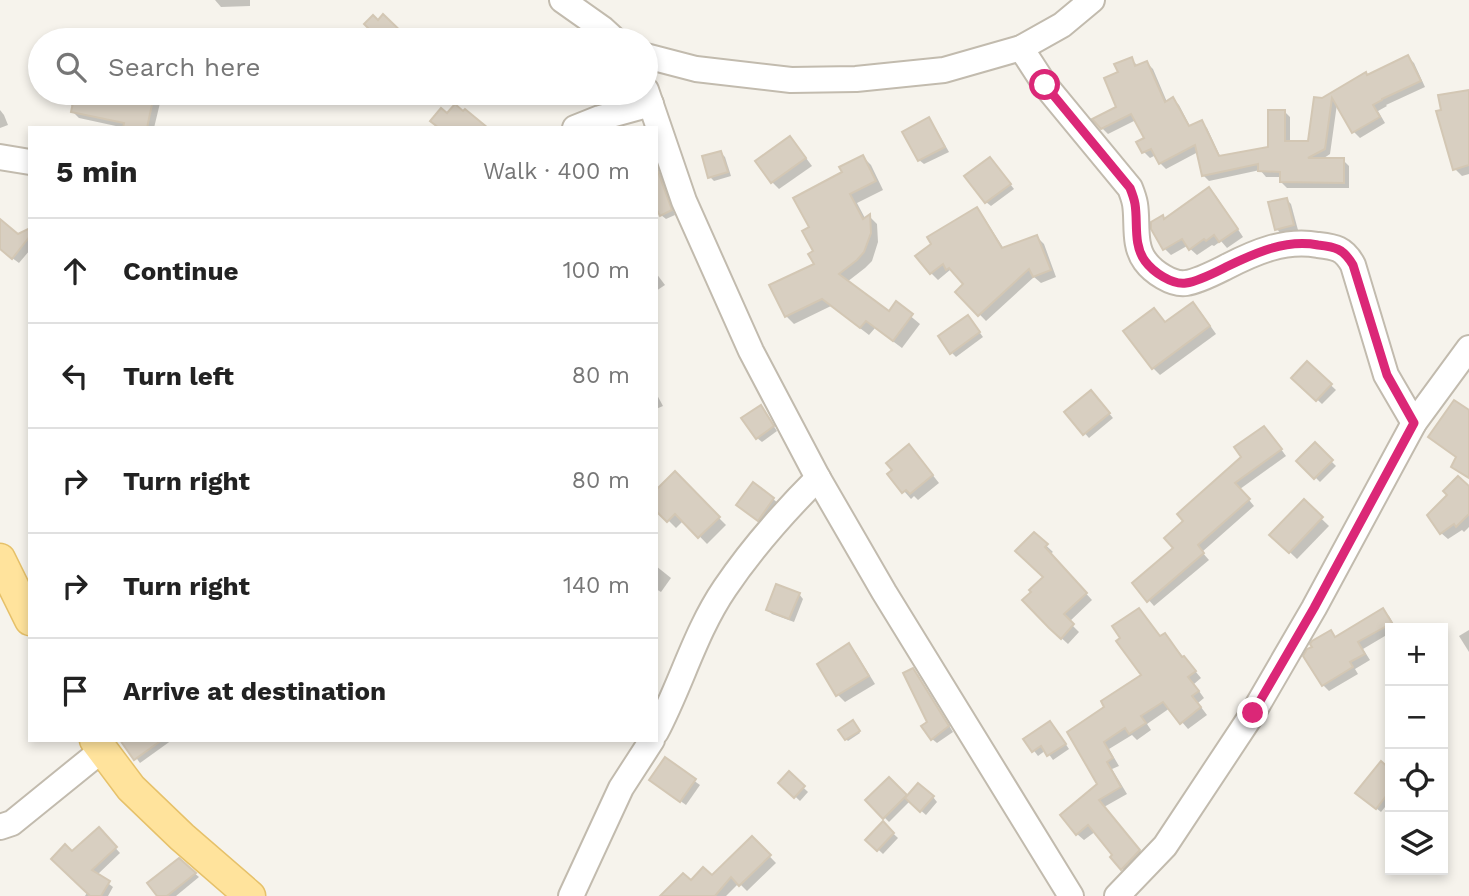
<!DOCTYPE html>
<html lang="en">
<head>
<meta charset="utf-8">
<style>
  body { margin:0; font-family:"Work Sans",sans-serif; background:#f2f2f2; color:#222 }
  .controls { position:absolute; right:21px; bottom:21px; display:grid; overflow:hidden; border-radius:0px; box-shadow:0 4px 10px #0003 }
  .controls button { width:63px; height:63px; display:grid; place-items:center; padding:0; border:0; border-bottom:2px solid #e0e0e0; background:#fff; color:#222; font:35px sans-serif }
  .stop { position:absolute; width:21px; height:21px; margin:-16px; border:5px solid #db2777; border-radius:50%; background:#fff }
  .stop.end { background:#db2777; border-color:#fff; box-shadow:0 2px 7px #0008 }
  .list { margin:0; padding:0; list-style:none }
  h2 { display:flex; justify-content:space-between; align-items:center; height:91px; margin:0; padding:0 28px; font-size:30px }
  h2 small { font-size:23px; font-weight:400; color:#767676 }
  .list li { display:grid; grid-template-columns:46px 1fr auto; gap:21px; align-items:center; box-sizing:border-box; height:105px; padding:0 28px; border-top:2px solid #e0e0e0 }
  .list b { display:block; font-size:26px; white-space:nowrap }
  .list em { font-size:23px; font-style:normal; color:#767676 }
  .icon { flex:none; width:38px; height:38px; fill:none; stroke:currentColor; stroke-width:2; stroke-linecap:round; stroke-linejoin:round }
  .map { position:relative; flex:none; width:1469px; height:896px; overflow:hidden }
  .search { position:absolute; background:#fff; box-shadow:0 4px 10px #0003; left:28px; top:28px; width:630px; height:77px; display:flex; align-items:center; gap:18px; box-sizing:border-box; padding:0 24px; border-radius:38px; color:#767676; font-size:26px }
  .panel { position:absolute; background:#fff; box-shadow:0 4px 10px #0003; left:28px; top:126px; width:630px; height:616px; border-radius:0px }
  .map>svg:first-child { display:block }
  .shadow { fill:#0003 }
  .building { fill:#d8cfc1; stroke:#d3c7b4; stroke-width:2 }
  .lines { fill:none; stroke-linecap:round; stroke-linejoin:round }
  .minor-casing { stroke:#c2bbae; stroke-width:28 }
  .major-casing { stroke:#e6c16a; stroke-width:33 }
  .minor { stroke:#fff; stroke-width:24 }
  .major { stroke:#ffe39c; stroke-width:30 }
  .route { stroke:#db2777; stroke-width:9 }
</style>
</head>
<body>
<div class="map">
<svg width="1469" height="896" viewBox="0 0 1469 896">
  <rect width="100%" height="100%" fill="#f6f3ec"/>
  <!-- shadow -->
  <g class="shadow">
    <path d="M215,0H250V6L221,7Z"/>
    <path d="M367,33L404,36L406,34L414,40H374Z"/>
    <path d="M1408,57L1414,63L1425,87L1386,105L1387,106L1378,111L1385,123L1360,138L1354,132L1337,104L1330,154L1321,160H1343L1349,166V188H1287L1281,182L1282,177H1266L1260,170L1209,181L1203,175L1198,152L1166,169L1160,163L1156,155L1150,158L1144,152L1138,142L1146,138L1136,120L1108,134L1102,128L1118,108L1120,73L1131,59L1138,66L1147,63L1153,69L1167,102L1173,99L1179,105L1191,128L1201,122L1207,128L1221,158L1270,148L1284,111L1290,117V143H1309L1322,100Z"/>
    <path d="M1469,91V174L1462,176L1455,169Z"/>
    <path d="M68,93H137L153,96L160,103L154,128H125L79,118L73,112L74,108L67,101Z"/>
    <path d="M395,93H409L403,100Z"/>
    <path d="M542,93H565L558,103Z"/>
    <path d="M0,110L4,115L8,125L0,128Z"/>
    <path d="M928,119L933,124L949,152L924,164L919,160Z"/>
    <path d="M790,139L797,146L812,166L779,189L772,182L758,162Z"/>
    <path d="M721,153L725,157L731,176L714,181L710,177Z"/>
    <path d="M863,157L871,165L883,190L857,203L866,220L870,217L877,224L878,242L872,261L865,268L847,282L889,313L896,304L920,324L902,348L875,328L869,335L831,306L794,324L786,316L816,265L811,228L844,172Z"/>
    <path d="M656,162L675,215L666,219L661,215L656,203Z"/>
    <path d="M994,163L1014,189L991,206L986,202Z"/>
    <path d="M1209,190L1216,196L1243,237L1227,248L1221,241L1214,246L1212,245L1197,255L1187,246L1171,255L1164,248L1165,220Z"/>
    <path d="M1287,200L1291,204L1298,230L1281,234L1277,229Z"/>
    <path d="M976,209L983,216L1004,249L1037,237L1044,244L1056,277L1041,283L1034,277L986,321L958,292L966,285L956,274L955,275L950,270L938,280L931,273Z"/>
    <path d="M0,222L18,236L30,230V250L19,263L0,249Z"/>
    <path d="M656,273L665,285L656,291Z"/>
    <path d="M1200,311L1216,334L1160,375L1153,368Z"/>
    <path d="M972,322L983,337L956,357L951,352Z"/>
    <path d="M1307,363L1336,390L1322,404L1294,378Z"/>
    <path d="M656,393L663,406L656,409Z"/>
    <path d="M1095,397L1113,418L1089,438L1066,412Z"/>
    <path d="M761,407L777,431L762,442L757,438Z"/>
    <path d="M1270,434L1286,456L1240,489L1254,506L1202,552L1209,560L1154,606L1134,583L1176,549Z"/>
    <path d="M1315,445L1336,466L1320,482L1299,461Z"/>
    <path d="M916,454L939,483L918,500L914,496L911,499L889,474Z"/>
    <path d="M675,474L726,525L707,544L684,520L676,528L656,508Z"/>
    <path d="M1469,489V527L1464,532L1462,530L1448,539L1441,533Z"/>
    <path d="M773,499L778,503L763,524L743,510Z"/>
    <path d="M1304,502L1329,526L1297,559L1272,535Z"/>
    <path d="M1034,534L1053,552L1050,554L1092,600L1069,622L1079,632L1068,644L1057,634L1046,577Z"/>
    <path d="M656,566L671,578L661,592L656,589Z"/>
    <path d="M799,594L803,599L794,622L772,614L768,610Z"/>
    <path d="M1382,610L1389,616L1396,628H1390V633L1363,649L1370,660L1355,669L1358,674L1329,691L1323,685L1331,632L1337,638Z"/>
    <path d="M1469,630V652L1459,636Z"/>
    <path d="M1165,635L1201,678L1194,684L1204,698L1198,703L1207,715L1188,729L1170,708L1147,724L1151,730L1137,740L1132,735L1109,749L1119,766L1112,769L1127,794L1104,807L1146,858L1129,876L1113,857L1115,855L1096,831L1084,840L1077,834L1099,785L1107,707L1143,676L1161,638Z"/>
    <path d="M849,646L856,653L875,684L845,702L838,695L819,664Z"/>
    <path d="M913,670L918,675L953,732L937,743L932,739L929,722Z"/>
    <path d="M855,724L860,733L848,741L846,739Z"/>
    <path d="M1055,728L1069,749L1053,760L1046,750L1038,756L1026,740Z"/>
    <path d="M123,740H172L140,763Z"/>
    <path d="M665,760L700,785L686,805L651,780Z"/>
    <path d="M1381,764L1390,771V801L1381,812L1362,797Z"/>
    <path d="M789,774L808,792L800,801L781,783Z"/>
    <path d="M889,779L907,798L933,797L937,802L926,815L910,801L889,822L867,800Z"/>
    <path d="M883,824L898,838L883,854L868,840Z"/>
    <path d="M99,830L120,853L97,875L113,887L108,896H85L88,891L72,854Z"/>
    <path d="M752,838L776,863L747,891L739,883L726,896H663L691,883L712,877Z"/>
    <path d="M179,860L199,877L176,896H160Z"/>
  </g>
  <!-- building -->
  <g class="building">
    <path d="M383,14L410,40H371L364,33L369,29L364,24L373,15L378,20Z"/>
    <path d="M1408,55L1421,81L1382,99V100L1373,105L1380,117L1352,133L1332,98L1325,149L1308,158H1344V183L1280,182V172L1258,171V164L1202,176L1195,145L1159,164L1151,149L1142,153L1136,142L1144,138L1131,114L1101,129L1092,119L1116,107L1104,78L1118,72L1114,64L1132,57L1135,66L1147,61L1165,102L1173,97L1189,126L1202,120L1219,156L1268,147V110H1285V141H1308L1314,97L1322,98L1366,72L1367,75Z"/>
    <path d="M1469,90V165L1453,170L1436,111L1441,110L1438,95Z"/>
    <path d="M75,93H145L154,95L147,128H123L124,123L71,112Z"/>
    <path d="M455,104L463,111L465,109L488,128H439L430,121L441,108L447,113Z"/>
    <path d="M929,117L945,147L918,161L902,132Z"/>
    <path d="M790,136L806,158L771,183L755,161Z"/>
    <path d="M721,151L728,172L708,178L702,156Z"/>
    <path d="M863,155L876,181L850,194L863,219L870,214L871,233L864,252L857,260L839,274L889,311L896,301L913,314L893,341L866,321L860,328L822,299L785,317L769,285L814,264L808,254L813,251L802,231L809,227L793,198L842,172L839,167Z"/>
    <path d="M990,157L1011,184L985,203L964,176Z"/>
    <path d="M656,166L672,210L660,216L656,208Z"/>
    <path d="M1209,187L1238,229L1219,242L1214,235L1206,241L1204,239L1189,250L1182,239L1163,250L1151,229V222L1163,215L1164,219Z"/>
    <path d="M1287,198L1294,225L1275,230L1268,202Z"/>
    <path d="M977,207L1002,248L1037,235L1051,270L1033,277L1029,269L978,316L955,292L963,284L949,268L946,270L943,264L930,274L915,256L931,244L927,237Z"/>
    <path d="M0,219L18,234L30,228V236L12,259L0,249Z"/>
    <path d="M1193,302L1210,326L1152,369L1123,331L1154,308L1165,322Z"/>
    <path d="M968,315L980,332L950,354L938,336Z"/>
    <path d="M1307,361L1332,384L1316,401L1291,378Z"/>
    <path d="M1091,390L1110,413L1083,435L1064,412Z"/>
    <path d="M1454,400L1469,410V478L1451,467L1456,457L1428,437Z"/>
    <path d="M761,405L774,426L756,439L741,418Z"/>
    <path d="M1264,426L1282,449L1235,483L1250,499L1198,545L1204,553L1147,602L1132,583L1173,548L1164,538L1183,521L1177,514L1241,457L1234,447Z"/>
    <path d="M1315,442L1333,460L1314,479L1296,461Z"/>
    <path d="M909,444L933,475L910,494L906,490L902,493L887,474L892,470L886,463Z"/>
    <path d="M675,471L720,517L698,538L675,514L667,522L656,511V490Z"/>
    <path d="M1458,476L1469,486V514L1456,527L1454,524L1440,534L1427,515L1447,495L1443,491Z"/>
    <path d="M753,482L774,498L758,521L736,505Z"/>
    <path d="M1304,499L1323,517L1289,553L1269,535Z"/>
    <path d="M1034,532L1048,544L1045,547L1087,593L1064,614L1074,624L1061,639L1049,628L1022,600L1031,592L1029,590L1043,577L1015,551Z"/>
    <path d="M776,584L800,593L789,619L766,610Z"/>
    <path d="M1139,608L1160,636L1165,633L1182,657L1184,656L1196,671L1188,677L1199,691L1192,696L1201,707L1180,724L1163,702L1141,716L1146,723L1129,734L1125,728L1104,742L1113,758L1107,762L1121,787L1099,800L1140,850L1121,870L1110,857L1112,855L1088,825L1076,835L1060,815L1097,784L1067,732L1104,707L1101,701L1141,675L1116,641L1120,638L1112,626Z"/>
    <path d="M1383,608L1392,623L1358,642L1365,654L1350,662L1353,667L1322,686L1303,656L1307,649L1312,647L1310,644L1312,641L1331,630L1335,637Z"/>
    <path d="M849,643L869,676L836,696L817,664Z"/>
    <path d="M913,668L949,726L931,740L921,726L927,722L903,673Z"/>
    <path d="M853,720L860,731L845,740L838,730Z"/>
    <path d="M1050,721L1066,744L1047,756L1041,746L1032,752L1023,739Z"/>
    <path d="M120,740H162L134,760Z"/>
    <path d="M665,757L696,779L680,802L649,780Z"/>
    <path d="M1381,761L1390,769V791L1376,809L1355,793Z"/>
    <path d="M789,771L805,786L794,798L778,783Z"/>
    <path d="M889,777L907,795L883,819L865,800Z"/>
    <path d="M918,783L934,796L920,812L905,798Z"/>
    <path d="M883,821L894,833L877,851L865,840Z"/>
    <path d="M99,827L117,847L92,870L110,881L101,896H90L51,859L65,844L72,851Z"/>
    <path d="M752,836L771,855L739,886L731,877L715,896H660L683,873L691,880L703,867L712,875Z"/>
    <path d="M179,858L196,873L167,896H157L147,883Z"/>
  </g>
  <g class="lines">
    <defs>
      <g id="minor">
        <path d="M562,0L603,29L615,40"/>
        <path d="M1021,48L1045,85L1130,188C1132,193 1134,198 1135,204C1138,222 1133,245 1145,261C1153,272 1172,285 1186,283C1199,281 1214,273 1226,267C1255,252 1285,239 1318,245C1335,247 1344,248 1353,265L1386,375L1414,423"/>
        <path d="M646,56L696,69L791,80L856,79L944,70L1021,48L1062,25L1092,0"/>
        <path d="M646,90L684,201L751,351L818,478L884,592L1071,896"/>
        <path d="M575,128L600,118L651,104"/>
        <path d="M0,157L30,162"/>
        <path d="M656,732C681,685 695,632 725,588C752,548 784,512 818,478"/>
        <path d="M0,827L12,823L102,750"/>
        <path d="M571,896L621,788L652,740"/>
        <path d="M1117,896L1165,846L1253,713L1314,608L1414,423L1469,348"/>
      </g>
      <g id="major">
        <path d="M0,559L30,620"/>
        <path d="M95,740L131,788L182,837L250,896"/>
      </g>
    </defs>
    <!-- minor casing -->
    <use href="#minor" class="minor-casing"/>
    <!-- major casing -->
    <use href="#major" class="major-casing"/>
    <!-- minor -->
    <use href="#minor" class="minor"/>
    <!-- major -->
    <use href="#major" class="major"/>
  </g>
  <g class="lines">
    <!-- route -->
    <path class="route" d="M1045,85L1130,188C1132,193 1134,198 1135,204C1138,222 1133,245 1145,261C1153,272 1172,285 1186,283C1199,281 1214,273 1226,267C1255,253 1285,239 1318,245C1335,247 1343,248 1353,265L1387,375L1414,423L1314,608L1253,713"/>
  </g>
</svg>
<div class="controls">
<button>+</button>
<button>−</button>
<button><svg class="icon" aria-label="locate" viewBox="0 0 24 24"><circle cx="12" cy="12" r="6"/><path d="M12 2v4M12 18v4M2 12h4M18 12h4"/></svg></button>
<button><svg class="icon" aria-label="layers" viewBox="0 0 24 24"><path d="M12 4l9 5-9 5-9-5zM3 14l9 5 9-5"/></svg></button>
</div>
<div class="stop" style="left:1045px;top:85px"></div>
<div class="stop end" style="left:1253px;top:713px"></div>
<div class="search"><svg class="icon" aria-label="search" viewBox="0 0 24 24"><circle cx="10" cy="10" r="6"/><path d="M15 15l6 6"/></svg>Search here</div>
<section class="panel">
<h2>5 min<small>Walk · 400 m</small></h2>
<ul class="list">
<li><svg class="icon" aria-label="ahead" viewBox="0 0 24 24"><path d="M12 20V5M6 11l6-6 6 6"/></svg><div><b>Continue</b></div><em>100 m</em></li>
<li><svg class="icon" aria-label="left" viewBox="0 0 24 24"><path d="M17 20v-9H6M10 6l-5 5 5 5"/></svg><div><b>Turn left</b></div><em>80 m</em></li>
<li><svg class="icon" aria-label="right" viewBox="0 0 24 24"><path d="M7 20v-9h11M14 6l5 5-5 5"/></svg><div><b>Turn right</b></div><em>80 m</em></li>
<li><svg class="icon" aria-label="right" viewBox="0 0 24 24"><path d="M7 20v-9h11M14 6l5 5-5 5"/></svg><div><b>Turn right</b></div><em>140 m</em></li>
<li><svg class="icon" aria-label="arrive" viewBox="0 0 24 24"><path d="M6 21V4h12l-3 4 3 4H6"/></svg><div><b>Arrive at destination</b></div></li>
</ul>
</section>
</div>
</body>
</html>
